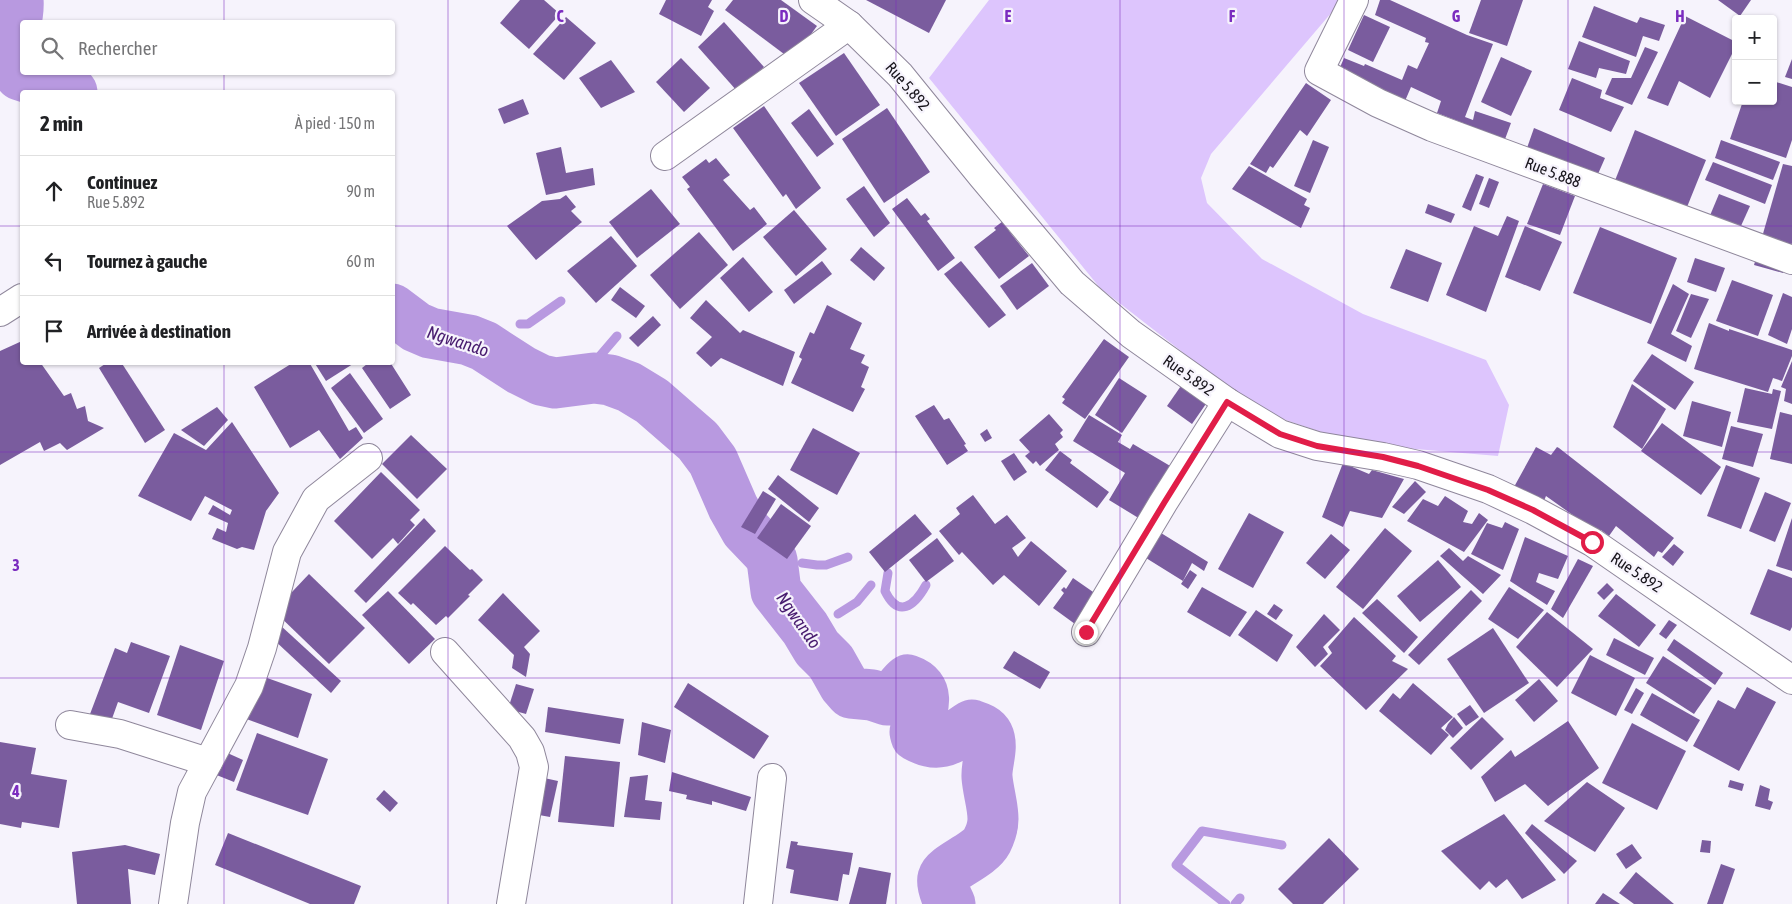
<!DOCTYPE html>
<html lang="fr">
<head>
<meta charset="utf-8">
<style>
  body { margin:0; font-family:"Asap Condensed",sans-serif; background:#f6f6f6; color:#202124 }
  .controls { position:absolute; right:15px; top:15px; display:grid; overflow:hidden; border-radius:5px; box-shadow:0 1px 4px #0004 }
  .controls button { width:45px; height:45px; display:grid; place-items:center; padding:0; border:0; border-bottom:1px solid #e0e0e0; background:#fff; color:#202124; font:25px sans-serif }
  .stop { position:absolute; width:15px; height:15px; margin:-11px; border:4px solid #e11d48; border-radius:50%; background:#fff }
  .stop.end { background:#e11d48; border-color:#fff; box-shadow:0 1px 5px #0008 }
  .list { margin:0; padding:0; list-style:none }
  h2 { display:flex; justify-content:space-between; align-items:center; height:65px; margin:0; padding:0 20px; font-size:21px }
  h2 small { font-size:16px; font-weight:400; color:#757577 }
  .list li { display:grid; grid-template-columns:32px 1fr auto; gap:15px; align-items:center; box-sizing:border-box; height:70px; padding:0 20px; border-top:1px solid #e0e0e0 }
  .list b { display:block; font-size:19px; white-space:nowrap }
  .list p { margin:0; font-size:16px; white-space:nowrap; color:#757577 }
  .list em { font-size:16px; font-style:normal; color:#757577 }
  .icon { flex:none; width:28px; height:28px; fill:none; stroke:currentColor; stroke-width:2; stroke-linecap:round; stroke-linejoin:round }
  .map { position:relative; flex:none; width:1792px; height:904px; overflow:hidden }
  .search { position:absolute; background:#fff; box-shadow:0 1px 4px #0004; left:20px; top:20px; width:375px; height:55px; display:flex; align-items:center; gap:12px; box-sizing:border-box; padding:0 18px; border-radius:5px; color:#757577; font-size:19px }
  .panel { position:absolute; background:#fff; box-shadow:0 1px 4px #0004; left:20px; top:90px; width:375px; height:275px; border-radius:5px }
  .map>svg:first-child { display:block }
  .green { fill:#ddc5fd }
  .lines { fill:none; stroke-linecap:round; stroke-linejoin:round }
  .stream { stroke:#b899e0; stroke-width:9 }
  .river { stroke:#b899e0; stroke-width:51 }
  .building { fill:#7a5c9e }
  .minor-casing { stroke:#8f879b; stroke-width:30 }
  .minor { stroke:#fff; stroke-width:28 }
  .route { stroke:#e11d48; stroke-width:6 }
  .grid { fill:none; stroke:#7b2cbf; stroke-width:1; stroke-opacity:0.55 }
  .labels { text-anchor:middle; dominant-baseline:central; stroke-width:4.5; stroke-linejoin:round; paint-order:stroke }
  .street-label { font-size:16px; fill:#17141b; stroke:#f6f3fc }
  .water-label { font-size:18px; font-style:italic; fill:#481c6f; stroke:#f6f3fc }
  .grid-label { font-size:16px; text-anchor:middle; font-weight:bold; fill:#7b2cbf; stroke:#f6f3fc; stroke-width:4.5; stroke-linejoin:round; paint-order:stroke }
</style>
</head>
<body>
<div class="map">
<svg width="1792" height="904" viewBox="0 0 1792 904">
  <rect width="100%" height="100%" fill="#f6f3fc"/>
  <!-- green -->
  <path class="green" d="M989,0H1339L1332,12L1211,154L1201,178L1207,203L1262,259L1363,314L1486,360L1509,405L1498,456L1356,444L1257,410L1100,288L929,78Z"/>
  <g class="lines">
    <!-- stream -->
    <g class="stream">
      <path d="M520,324H528L561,301"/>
      <path d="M586,367L593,364L617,336"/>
      <path d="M802,563L817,565H826L848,557"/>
      <path d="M888,573L885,591C898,618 914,607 926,585"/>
      <path d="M838,614L857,602L871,585"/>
      <path d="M1226,904L1176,865L1202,831L1282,845"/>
      <path d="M1235,904L1240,898"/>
    </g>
    <!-- river -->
    <g class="river">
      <path d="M18,0C21,27 0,52 20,75L72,92"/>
      <path d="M392,309L416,327L430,333L469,340L484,346L521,370L541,380L555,383L594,378L610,380L629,387L652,401L698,441L713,461L733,507L746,530L767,552L772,560L776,591L805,628L817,648L831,662L844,685L851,693L872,695L887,700C896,697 900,686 908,680C934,689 921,713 915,732L916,736C941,750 951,738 972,725C978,727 985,729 988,735C994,747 986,764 987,777C988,791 993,805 993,819C993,826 990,835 987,841C979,856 946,867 943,878C941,885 947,898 950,904"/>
    </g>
  </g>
  <!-- building -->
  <g class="building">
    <path d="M520,0H544L560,14L529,49L500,23Z"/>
    <path d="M666,0H712L708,7L714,11L701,36L659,14Z"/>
    <path d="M733,0H781L817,26L792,60L725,10Z"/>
    <path d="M866,0H946L929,33Z"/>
    <path d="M1380,0H1390L1467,35L1493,44L1465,117L1473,120L1475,111L1511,123L1501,150L1461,128L1463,123L1437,113L1441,101L1411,87L1405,101L1338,72L1344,58L1364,66L1365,64L1402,80L1408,65L1417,69L1429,43L1425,42L1426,38L1375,15Z"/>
    <path d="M1481,0H1523L1507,46L1469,33Z"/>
    <path d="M1718,0H1751L1740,16Z"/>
    <path d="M1594,6L1637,23L1640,17L1665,25L1659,41L1643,36L1636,57L1582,37Z"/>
    <path d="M1364,15L1390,27L1373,62L1348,50Z"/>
    <path d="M1685,16L1736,42V46L1710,98L1679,81L1668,106L1647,98Z"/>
    <path d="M566,17L596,43L564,80L533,54Z"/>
    <path d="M724,22L764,67L737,91L698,47Z"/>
    <path d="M1579,41L1630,61L1626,74L1599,68L1596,78L1568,69Z"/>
    <path d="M1645,47L1658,52L1632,105L1605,94L1612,78H1631Z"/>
    <path d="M844,53L880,105L836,136L799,83Z"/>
    <path d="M1501,57L1532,71L1511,116L1481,102Z"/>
    <path d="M681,58L710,88L684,112L656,82Z"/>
    <path d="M1792,59V79L1785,77Z"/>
    <path d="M611,60L635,92L601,108L579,78Z"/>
    <path d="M1572,78L1602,90L1600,98L1624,107L1611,132L1559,110Z"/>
    <path d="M1773,81L1792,87V140L1786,158L1730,139L1743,101H1773Z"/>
    <path d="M1306,83L1331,100L1307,136L1300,130L1273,168L1270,166L1266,173L1250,164Z"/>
    <path d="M523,99L529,114L504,124L498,109Z"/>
    <path d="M764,106L821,188L796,209L786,194L783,197L733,128Z"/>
    <path d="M887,108L930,172L884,203L842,139Z"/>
    <path d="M809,109L834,144L817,157L791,123Z"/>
    <path d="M1534,128L1605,158L1598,174L1527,148Z"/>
    <path d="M1635,130L1706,160L1685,212L1614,183Z"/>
    <path d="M1313,140L1329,147L1310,193L1294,186Z"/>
    <path d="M1721,140L1780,162L1773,180L1715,158Z"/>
    <path d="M561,147L566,173L593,168L595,185L546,195L536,153Z"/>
    <path d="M716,158L730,175L723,180L750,210L754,207L767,224L733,251L687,189L690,187L682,177L706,159L709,163Z"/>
    <path d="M1713,162L1772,185L1765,204L1705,180Z"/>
    <path d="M1783,164L1792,166V243L1783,273L1754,265Z"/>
    <path d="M1249,166L1307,199L1304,205L1310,208L1301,228L1232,189Z"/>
    <path d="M1476,174L1484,177L1471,211L1462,207Z"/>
    <path d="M1489,178L1499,182L1489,208L1479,204Z"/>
    <path d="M1543,184L1575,196L1560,235L1527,224Z"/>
    <path d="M864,186L890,223L874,237L846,199Z"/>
    <path d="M651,189L680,224L637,258L609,222Z"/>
    <path d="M1719,194L1750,206L1736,237L1706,225Z"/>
    <path d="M566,195L576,207L571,211L582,222L536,260L507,226L542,201L560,199Z"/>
    <path d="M907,198L921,216L925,213L930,219L927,221L955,258L938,271L892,209Z"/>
    <path d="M1428,204L1455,214L1451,223L1425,213Z"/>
    <path d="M794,210L827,249L796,276L763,237Z"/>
    <path d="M1507,216L1519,221L1486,312L1446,295L1474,226L1498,236Z"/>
    <path d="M1007,218L1014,227L1009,231L1029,256L999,279L974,247L996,230L994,228Z"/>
    <path d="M1525,226L1562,242L1540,291L1505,277Z"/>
    <path d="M1600,227L1677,258L1651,324L1573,293Z"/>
    <path d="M699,232L728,265L680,309L650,275Z"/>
    <path d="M611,236L637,266L596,303L567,271Z"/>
    <path d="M861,247L885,268L874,281L850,260Z"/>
    <path d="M1406,249L1442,263L1428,302L1390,288Z"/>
    <path d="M743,257L773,292L749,312L720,278Z"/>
    <path d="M1695,258L1725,268L1716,292L1687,282Z"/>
    <path d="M822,261L832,274L794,304L784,290Z"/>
    <path d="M961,261L1006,315L989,328L944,274Z"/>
    <path d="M1032,263L1049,286L1017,310L1000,286Z"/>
    <path d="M1732,280L1773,295L1758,336L1716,321Z"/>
    <path d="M1673,284L1689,294L1671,334L1692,346L1686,362L1647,343Z"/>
    <path d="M620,287L645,306L636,318L611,300Z"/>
    <path d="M1783,293L1792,297V329L1787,344L1768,335Z"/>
    <path d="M1691,294L1709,299L1691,338L1676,331Z"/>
    <path d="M706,300L740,333L743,330L795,352L783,386L721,358L711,367L696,353L712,337L690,318Z"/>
    <path d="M827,305L862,323L850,349L865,355L861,363L869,367L861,387L865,389L853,412L791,383L802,359L799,357L810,332L814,334Z"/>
    <path d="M653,316L661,325L638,347L629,338Z"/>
    <path d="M1709,323L1729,331V329L1792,350V356L1782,381L1773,378L1768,392L1694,369Z"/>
    <path d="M1104,339L1129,357L1085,419L1062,403L1065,399L1062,397Z"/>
    <path d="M22,341V362H40L64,396L71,393L77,409L85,406L88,421L104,428L67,450L60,443L44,451L40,442L0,465V351Z"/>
    <path d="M1652,354L1694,382L1675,410L1633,381Z"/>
    <path d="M1792,361V404L1784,401L1786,389L1781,387Z"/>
    <path d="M108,362H121L165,430L145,443L99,368Z"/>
    <path d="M294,362H309L349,431L356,427L363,438L340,459L319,430L290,448L254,387Z"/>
    <path d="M314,362H356L326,381Z"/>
    <path d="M366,362H390L411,395L390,409L362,368L367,364Z"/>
    <path d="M350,373L383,419L364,433L331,388Z"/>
    <path d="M1119,378L1147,396L1122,433L1095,415Z"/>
    <path d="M1183,383L1208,401L1192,424L1167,406Z"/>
    <path d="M1632,384L1666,409L1642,449L1613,427Z"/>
    <path d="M1745,388L1772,394L1773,389L1781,391L1772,429L1737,422Z"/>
    <path d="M1692,401L1731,412L1722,447L1683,436Z"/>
    <path d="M934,405L944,420L949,418L966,444L964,445L968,451L947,465L915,416Z"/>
    <path d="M217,407L228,420L204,446L181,430Z"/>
    <path d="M1780,412L1792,415V464L1770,459Z"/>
    <path d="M1049,414L1063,430L1060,433L1063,437L1055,444L1059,450L1040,466L1036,461L1033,464L1025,456L1030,452L1019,440Z"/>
    <path d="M1089,415L1122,435L1118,442L1130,449L1133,444L1177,470L1145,522L1109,500L1125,473L1073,441Z"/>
    <path d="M232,422L279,493L266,511L254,550L242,547L237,549L212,539L217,528L226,532L228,523L208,514L213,505L230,515L232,510L205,496L191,521L138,496L174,433L206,450Z"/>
    <path d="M1662,423L1721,467L1701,495L1641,451Z"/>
    <path d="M1731,426L1763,434L1753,467L1722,459Z"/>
    <path d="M813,428L860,453L837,495L790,470Z"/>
    <path d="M987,429L992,438L985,442L980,434Z"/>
    <path d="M411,435L447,469L417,499L382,464Z"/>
    <path d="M1536,447L1551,455L1557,447L1559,448L1674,538L1662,553L1658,551L1654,557L1616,526L1609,536L1601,530L1598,533L1546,496L1543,503L1514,487Z"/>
    <path d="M1060,451L1072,460L1070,463L1109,492L1097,508L1045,470Z"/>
    <path d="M1014,453L1027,472L1014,481L1001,461Z"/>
    <path d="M1343,463L1369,474L1372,470L1404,479L1382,518L1350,511L1343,527L1322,517Z"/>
    <path d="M1726,465L1760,478L1741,529L1707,516Z"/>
    <path d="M381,472L420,510L410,520L415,525L398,544L393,538L372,559L334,521Z"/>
    <path d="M778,475L819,508L809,522L768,489Z"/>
    <path d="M1415,481L1426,492L1404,514L1392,507Z"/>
    <path d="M763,491L776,499L755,534L741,527Z"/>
    <path d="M1765,492L1791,503L1775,542L1749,531Z"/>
    <path d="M973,495L995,524L1007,515L1026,538L1012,548L1018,557L1031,541L1067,571L1039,606L1004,575L993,585L962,552L959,555L939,531L960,514L956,508Z"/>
    <path d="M1445,496L1468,511L1463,522L1472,524L1479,513L1488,520L1464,552L1407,521L1423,499L1438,506Z"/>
    <path d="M781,504L811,526L787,559L757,538Z"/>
    <path d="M1249,513L1284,532L1253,588L1218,569Z"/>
    <path d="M915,514L932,534L885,572L869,552Z"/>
    <path d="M424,518L436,531L366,603L354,591Z"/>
    <path d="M1792,518V571L1776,566Z"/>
    <path d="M1505,522L1519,529L1503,570L1471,554L1487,523L1502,528Z"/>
    <path d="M1385,528L1412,551L1363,609L1336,587Z"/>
    <path d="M1161,533L1208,562L1204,571L1192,563L1183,581L1146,558Z"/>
    <path d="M1331,534L1350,550L1325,579L1306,563Z"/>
    <path d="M1525,537L1568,556L1558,579L1539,573L1536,582L1555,591L1547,605L1510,581Z"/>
    <path d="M937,538L954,561L926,582L909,560Z"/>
    <path d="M1674,544L1684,552L1673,566L1662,557Z"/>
    <path d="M445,546L470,570L472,569L483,580L468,595L470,596L448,618L446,616L436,625L413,603L411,605L398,593Z"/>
    <path d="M1449,548L1463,561L1468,556L1501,575L1483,594L1440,556Z"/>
    <path d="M1578,559L1593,566L1563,618L1551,609Z"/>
    <path d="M1438,560L1461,587L1420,622L1397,596Z"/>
    <path d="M1768,569L1792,578V627L1790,631L1750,614Z"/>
    <path d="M1190,570L1197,575L1188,589L1181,584Z"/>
    <path d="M309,574L365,628L329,664L274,611Z"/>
    <path d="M1073,578L1096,594L1075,624L1053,608L1064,593L1061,590L1064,587L1066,589Z"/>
    <path d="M1607,583L1614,590L1604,600L1597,593Z"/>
    <path d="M1202,587L1247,612L1230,637L1187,612Z"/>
    <path d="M1509,587L1544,610L1518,639L1488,619Z"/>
    <path d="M1471,590L1482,601L1419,665L1408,655Z"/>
    <path d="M388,591L435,639L409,664L362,615Z"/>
    <path d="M503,593L540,631L524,647L530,654L526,677L512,668L514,655L478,620Z"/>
    <path d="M1616,594L1656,625L1639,647L1598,616Z"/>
    <path d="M1377,599L1418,637L1404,653L1362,613Z"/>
    <path d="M1274,604L1283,610L1276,620L1267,614Z"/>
    <path d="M1256,610L1293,635L1277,662L1238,635Z"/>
    <path d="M1547,612L1593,649L1557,687L1516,647Z"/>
    <path d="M268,614L341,681L331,693L258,625Z"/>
    <path d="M1324,614L1340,630L1323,647L1328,654L1315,667L1296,647Z"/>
    <path d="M1354,617L1396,656L1392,661L1408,669L1366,710L1320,666L1332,653L1328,647Z"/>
    <path d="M1669,620L1677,625L1666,639L1659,634Z"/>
    <path d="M1493,628L1529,683L1484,713L1447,659Z"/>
    <path d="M1614,638L1654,658L1645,675L1606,655Z"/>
    <path d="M1674,639L1723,673L1715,685L1667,650Z"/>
    <path d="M131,642L170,656L149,713L118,702L109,727L87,722L115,648L127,653Z"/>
    <path d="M180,645L224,661L201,730L157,715Z"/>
    <path d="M1014,651L1050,672L1040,689L1003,668Z"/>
    <path d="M1590,655L1635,678L1616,716L1571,693Z"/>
    <path d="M1663,656L1712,688L1694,714L1646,683Z"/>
    <path d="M256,674L312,694L298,738L241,717Z"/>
    <path d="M1539,679L1558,701L1534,722L1515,700Z"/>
    <path d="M688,683L769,736L754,759L674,707Z"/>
    <path d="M1413,683L1453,717L1441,728L1449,735L1431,755L1379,711L1393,693L1400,699Z"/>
    <path d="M516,684L534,689L526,714L508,709Z"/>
    <path d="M1747,687L1776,702L1739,771L1693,746L1718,700L1735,709Z"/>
    <path d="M1636,688L1644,693L1632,714L1624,710Z"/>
    <path d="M1652,693L1700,720L1687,742L1640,715Z"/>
    <path d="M1470,705L1479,717L1466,726L1457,714Z"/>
    <path d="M548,707L624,719L620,744L545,732Z"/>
    <path d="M1454,717L1463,728L1453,738L1445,730L1448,724Z"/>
    <path d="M1482,717L1504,739L1471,770L1450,748Z"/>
    <path d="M1568,721L1599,768L1548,806L1525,784L1495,802L1481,777L1511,750L1515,757Z"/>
    <path d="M642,722L671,730L665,763L638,755Z"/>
    <path d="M1632,723L1686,751L1657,810L1602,783Z"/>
    <path d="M257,733L328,759L308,815L236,790Z"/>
    <path d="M0,742L36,748L31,774L67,780L59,828L22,822L21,828L0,824Z"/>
    <path d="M223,751L243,760L234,782L214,774Z"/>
    <path d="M565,756L620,762L614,827L558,822Z"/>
    <path d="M672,772L751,797L746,811L712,801V805L686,799L687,795L669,791Z"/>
    <path d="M648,775L645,800L662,802L660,820L624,817L630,777Z"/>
    <path d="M535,776L558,781L550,817L528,813Z"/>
    <path d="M1730,780L1744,784L1742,791L1728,787Z"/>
    <path d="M1587,782L1625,808L1595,852L1544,821Z"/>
    <path d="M1760,785L1770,789L1768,800L1773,802L1770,810L1755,806Z"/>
    <path d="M384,790L398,803L390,812L376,799Z"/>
    <path d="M1504,814L1556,880L1522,899L1507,879L1496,888L1489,881L1480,890L1441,851Z"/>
    <path d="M1532,824L1577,861L1564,874L1525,833Z"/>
    <path d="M228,833L361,886L354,904H310L215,865Z"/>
    <path d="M1329,838L1359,869L1323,904H1293L1278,889Z"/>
    <path d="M1702,840L1711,841L1710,853L1700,852Z"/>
    <path d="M791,841L798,842L797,845L853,853L849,875L843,874L838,901L790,893L794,870L786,868Z"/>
    <path d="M1632,844L1642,858L1626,869L1616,854Z"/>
    <path d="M125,845L160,854L155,875L128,869L131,904H77L72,852Z"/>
    <path d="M1721,864L1735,869L1723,904H1707Z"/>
    <path d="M859,867L891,873L886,904H849Z"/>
    <path d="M1636,872L1674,904H1634L1619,893Z"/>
    <path d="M1603,893L1620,904H1595Z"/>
  </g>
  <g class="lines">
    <defs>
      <g id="minor">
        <path d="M813,0L849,25L900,75L982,176L1072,283L1131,334L1227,402L1280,434L1317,446L1383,457L1418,465L1488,489L1533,510L1592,542L1792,680"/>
        <path d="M1354,0L1319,71L1378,103L1432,127L1792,260"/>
        <path d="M665,156L849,25"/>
        <path d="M0,312L22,298"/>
        <path d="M1086,632L1163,503L1227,402"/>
        <path d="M445,652L522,738L530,752L534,767L511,904"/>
        <path d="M70,725L120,734L208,762"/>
        <path d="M173,904L185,823L192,792L249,686L262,648L287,552L316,499L368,458"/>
        <path d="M758,904L772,778"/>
      </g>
    </defs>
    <!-- minor casing -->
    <use href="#minor" class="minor-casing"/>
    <!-- minor -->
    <use href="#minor" class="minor"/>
  </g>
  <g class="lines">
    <!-- route -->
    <path class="route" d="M1086,632L1164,503L1227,402L1280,434L1317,446L1383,457L1418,466L1488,490L1533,510L1592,542"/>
  </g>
  <!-- grid -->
  <path class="grid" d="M224,0V22M448,0V904M672,0V904M896,0V904M1120,0V904M1344,0V904M1568,0V904M224,72V92M0,226H22M392,226H1792M224,362V904M0,452H1792M0,678H1792"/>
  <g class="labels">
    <!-- street labels -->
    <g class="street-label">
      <text transform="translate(908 86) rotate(49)">Rue 5.892</text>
      <text transform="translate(1553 172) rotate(21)">Rue 5.888</text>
      <text transform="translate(1189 375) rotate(35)">Rue 5.892</text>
      <text transform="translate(1637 572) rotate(34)">Rue 5.892</text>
    </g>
    <!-- water labels -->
    <g class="water-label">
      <text transform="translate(458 341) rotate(18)">Ngwando</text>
      <text transform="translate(799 620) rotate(55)">Ngwando</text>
    </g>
  </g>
  <g class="grid-label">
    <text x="560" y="22">C</text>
    <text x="784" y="22">D</text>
    <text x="1008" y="22">E</text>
    <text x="1232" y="22">F</text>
    <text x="1456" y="22">G</text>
    <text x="1680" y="22">H</text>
    <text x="16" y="571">3</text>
    <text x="16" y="797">4</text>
  </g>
</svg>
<div class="controls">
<button>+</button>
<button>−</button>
</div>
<div class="stop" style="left:1592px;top:542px"></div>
<div class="stop end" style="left:1086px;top:632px"></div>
<div class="search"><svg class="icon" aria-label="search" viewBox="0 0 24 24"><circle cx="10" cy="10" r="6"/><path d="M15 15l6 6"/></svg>Rechercher</div>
<section class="panel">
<h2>2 min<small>À pied · 150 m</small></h2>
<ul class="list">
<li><svg class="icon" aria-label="ahead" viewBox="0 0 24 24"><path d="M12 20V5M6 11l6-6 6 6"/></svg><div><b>Continuez</b><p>Rue 5.892</p></div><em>90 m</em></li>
<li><svg class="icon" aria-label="left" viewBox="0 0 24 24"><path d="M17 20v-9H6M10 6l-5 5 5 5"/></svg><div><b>Tournez à gauche</b></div><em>60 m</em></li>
<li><svg class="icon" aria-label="arrive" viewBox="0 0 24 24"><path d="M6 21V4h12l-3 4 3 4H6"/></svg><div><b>Arrivée à destination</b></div></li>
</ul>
</section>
</div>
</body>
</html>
